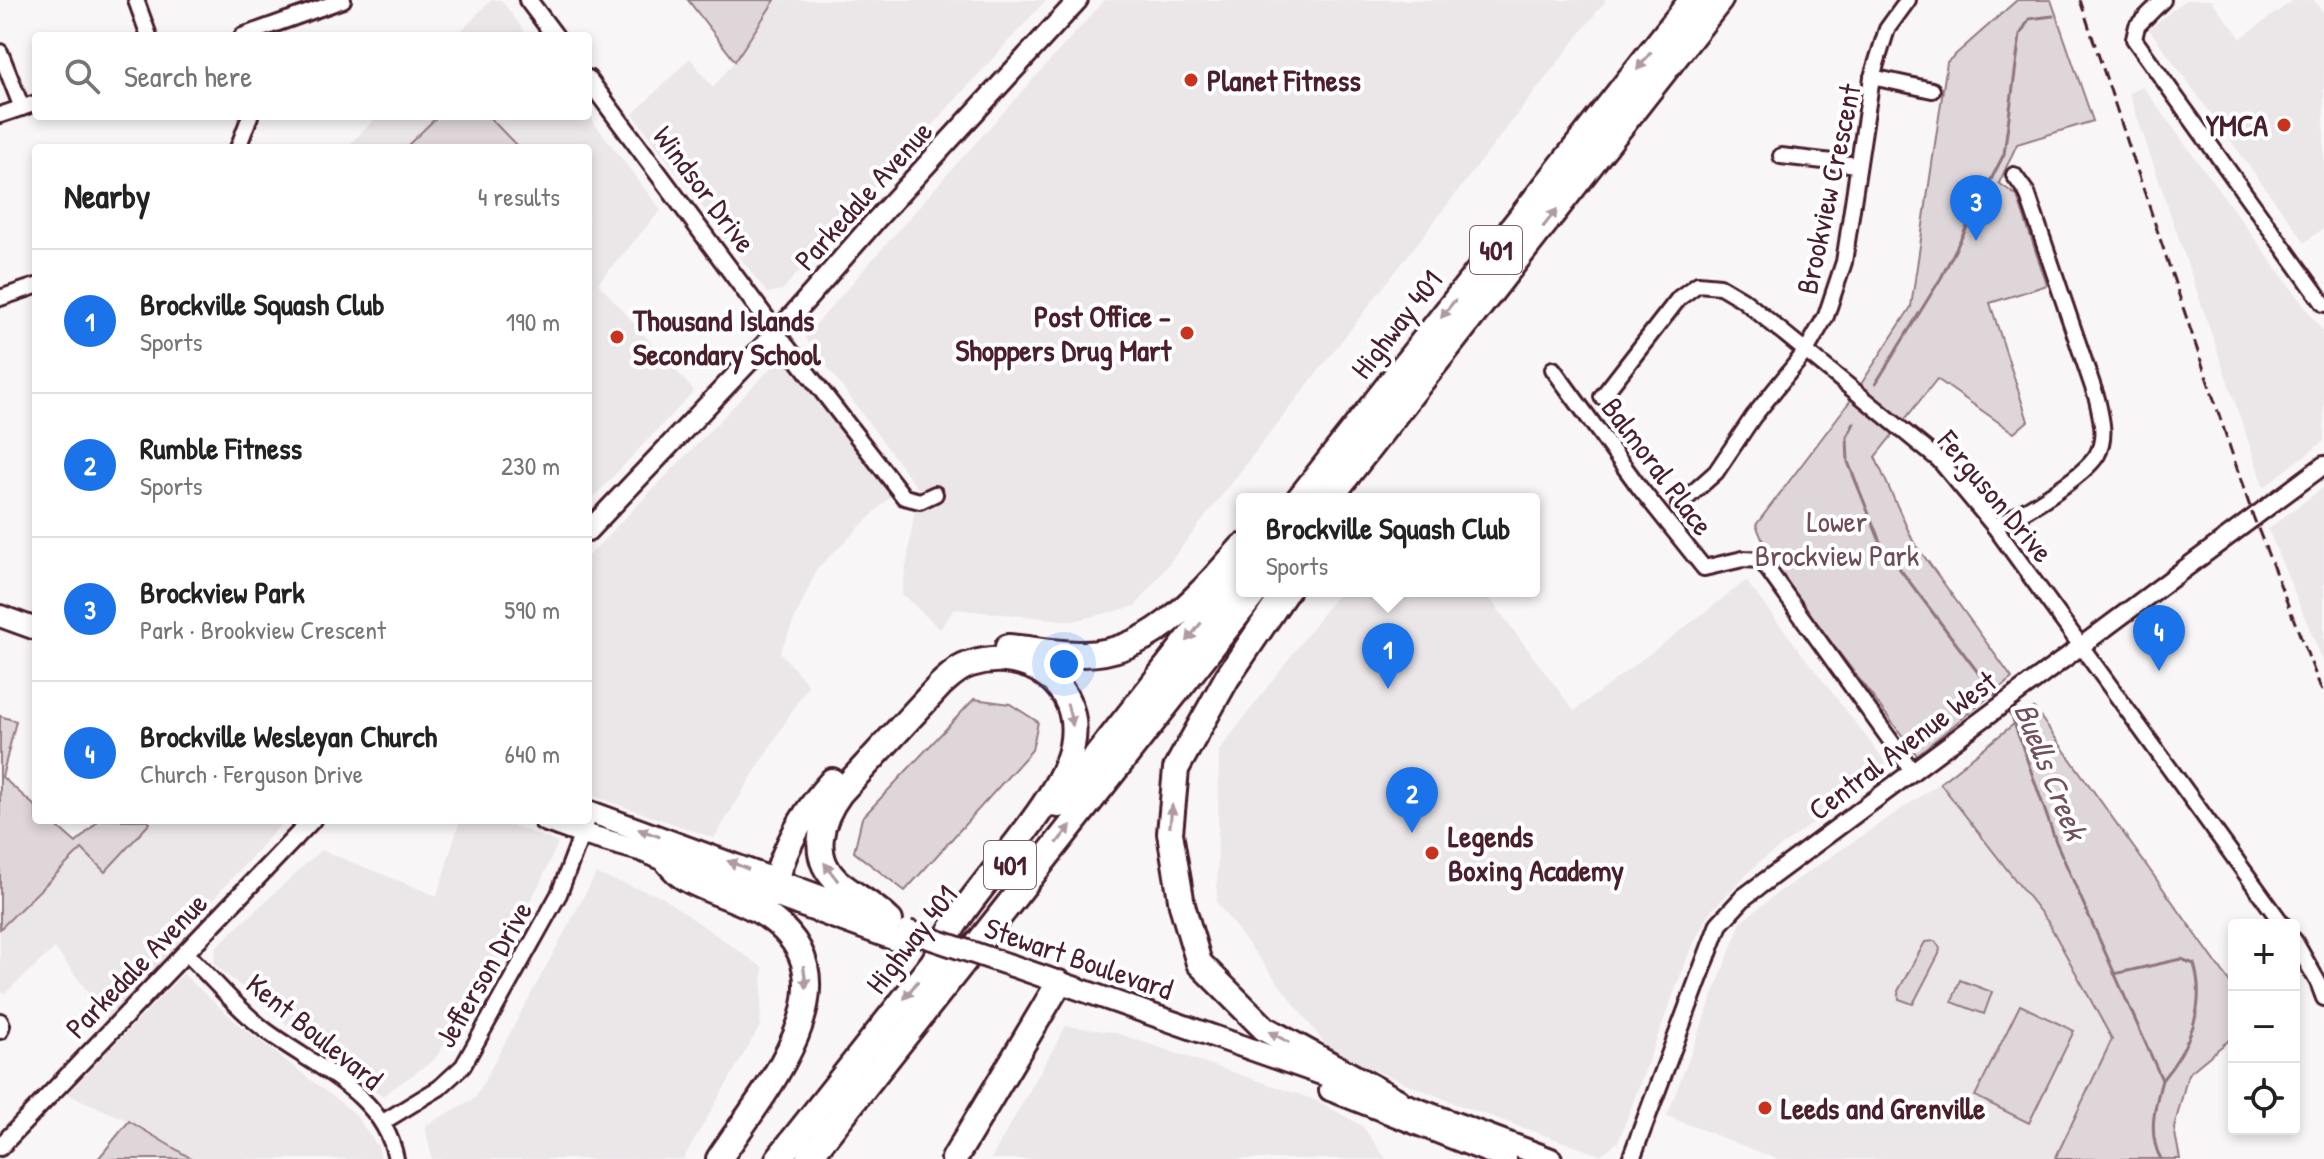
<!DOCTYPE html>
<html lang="en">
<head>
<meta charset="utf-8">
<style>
  body { margin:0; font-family:"Patrick Hand",sans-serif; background:#f6f6f6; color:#222 }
  .controls { position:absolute; right:24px; bottom:24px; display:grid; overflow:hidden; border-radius:8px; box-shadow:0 4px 12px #0003 }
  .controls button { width:72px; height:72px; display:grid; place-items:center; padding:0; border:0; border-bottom:2px solid #e0e0e0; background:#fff; color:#222; font:40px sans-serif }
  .you { position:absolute; left:1064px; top:664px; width:28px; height:28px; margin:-20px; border:6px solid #fff; border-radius:50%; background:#1a73e8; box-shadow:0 0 0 12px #1a73e833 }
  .badge { display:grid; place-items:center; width:52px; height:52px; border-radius:50%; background:#1a73e8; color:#fff; font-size:26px; font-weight:700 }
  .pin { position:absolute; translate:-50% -66px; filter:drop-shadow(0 2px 4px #0008) }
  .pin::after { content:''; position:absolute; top:42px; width:28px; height:24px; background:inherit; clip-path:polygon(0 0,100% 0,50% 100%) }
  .popup { position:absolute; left:1236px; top:493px; width:304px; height:104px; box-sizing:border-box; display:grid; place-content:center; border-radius:8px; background:#fff; filter:drop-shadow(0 2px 6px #0005); font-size:26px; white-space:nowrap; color:#767676 }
  .popup b { font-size:30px; color:#222 }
  .popup::after { content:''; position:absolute; left:50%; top:100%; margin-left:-16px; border:16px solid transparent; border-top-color:#fff }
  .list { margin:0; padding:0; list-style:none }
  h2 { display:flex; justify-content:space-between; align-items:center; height:104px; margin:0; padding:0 32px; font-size:34px }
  h2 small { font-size:26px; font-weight:400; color:#767676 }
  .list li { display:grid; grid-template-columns:52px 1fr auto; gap:24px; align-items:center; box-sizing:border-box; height:144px; padding:0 32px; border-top:2px solid #e0e0e0 }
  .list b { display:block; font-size:30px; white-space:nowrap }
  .list p { margin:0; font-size:26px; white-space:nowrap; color:#767676 }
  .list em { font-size:26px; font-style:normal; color:#767676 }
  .icon { flex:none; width:44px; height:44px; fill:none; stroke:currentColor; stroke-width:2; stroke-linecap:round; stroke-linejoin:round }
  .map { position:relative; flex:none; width:2324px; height:1159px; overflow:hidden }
  .search { position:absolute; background:#fff; box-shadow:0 4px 12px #0003; left:32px; top:32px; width:560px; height:88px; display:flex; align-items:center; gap:20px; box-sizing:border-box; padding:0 28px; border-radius:8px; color:#767676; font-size:30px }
  .panel { position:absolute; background:#fff; box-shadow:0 4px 12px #0003; left:32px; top:144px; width:560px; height:680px; border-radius:8px }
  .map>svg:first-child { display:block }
  .built { fill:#ebe6e8 }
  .green { fill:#ded6d9; stroke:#947a82; stroke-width:2 }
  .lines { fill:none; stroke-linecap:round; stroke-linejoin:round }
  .stream { stroke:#8f747b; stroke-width:3 }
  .minor-casing { stroke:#4a1f2b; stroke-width:20 }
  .tertiary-casing { stroke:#4a1f2b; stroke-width:22 }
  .secondary-casing { stroke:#4a1f2b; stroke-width:24 }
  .primary-casing { stroke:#4a1f2b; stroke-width:26 }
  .motorway-casing { stroke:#4a1f2b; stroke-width:30 }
  .minor { stroke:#fff; stroke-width:14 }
  .tertiary { stroke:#fff; stroke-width:16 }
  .secondary { stroke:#fff; stroke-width:18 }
  .primary { stroke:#fff; stroke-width:20 }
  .motorway { stroke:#fff; stroke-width:24 }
  .rail { stroke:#4a1f2b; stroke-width:3; stroke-dasharray:12 6; stroke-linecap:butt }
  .primary-bridge-casing { stroke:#4a1f2b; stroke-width:26; stroke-linecap:butt }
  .primary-bridge { stroke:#fff; stroke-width:20 }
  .oneway { fill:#ae9aa0 }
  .poi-dot { fill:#c8321e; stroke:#fff; stroke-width:3 }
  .labels { text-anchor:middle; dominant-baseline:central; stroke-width:8; stroke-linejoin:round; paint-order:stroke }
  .shield { fill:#fff; stroke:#80626b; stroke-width:2 }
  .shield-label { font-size:28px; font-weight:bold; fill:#4a1f2b }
  .poi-label { font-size:30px; font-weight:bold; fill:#4a1f2b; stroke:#fff; text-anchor:start }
  .street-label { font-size:30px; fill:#4a1f2b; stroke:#fff }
  .park-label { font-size:30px; fill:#6f4d56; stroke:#fff }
  .water-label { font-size:32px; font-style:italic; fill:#72515a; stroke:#fff }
</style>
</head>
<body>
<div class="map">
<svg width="2324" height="1159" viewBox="0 0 2324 1159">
  <rect width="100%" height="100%" fill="#f8f6f7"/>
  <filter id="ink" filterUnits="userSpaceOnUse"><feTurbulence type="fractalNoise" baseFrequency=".0125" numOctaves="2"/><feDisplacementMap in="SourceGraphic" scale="16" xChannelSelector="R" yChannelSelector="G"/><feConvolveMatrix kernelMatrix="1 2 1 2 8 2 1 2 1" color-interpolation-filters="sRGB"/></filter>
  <g filter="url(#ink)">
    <!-- built -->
    <g class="built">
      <path d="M491,0H501L528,36H456Z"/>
      <path d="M775,0H1046L782,290L767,293L633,114L690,58L713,88L735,61Z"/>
      <path d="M1105,0H1606L1136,606L1073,621L954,609L940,629L902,594L918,489L805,337L944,178Z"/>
      <path d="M2185,0H2211L2241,38L2294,0H2314L2324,14V228L2305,242L2149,29Z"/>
      <path d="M2143,87L2324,333V441L2264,487L2129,93Z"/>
      <path d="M588,115L661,210L598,283L694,391L588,503V148H346L378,116Z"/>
      <path d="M776,363L790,365L891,496L817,569L780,652L808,685L714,838L588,794V556Z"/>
      <path d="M2324,487V661H2323L2268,529Z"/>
      <path d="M1746,581L1890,768L1759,862L1708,914L1687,958L1618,1142L1600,1155L1462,1106L1332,1053L1217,903L1219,751L1340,591H1484L1574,711Z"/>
      <path d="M1940,783L2048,922L2112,1039L2055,1159H1777L1667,1116L1741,922L1779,892Z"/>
      <path d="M147,820H285L221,890L180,942L108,1019L55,948L4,994L0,990V929L83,849L104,871L150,823Z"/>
      <path d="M460,820H499L558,843L540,883L485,982L434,1060L382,1096L347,1074L214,964L216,947L321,850L437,896Z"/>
      <path d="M596,874L662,897L763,968L760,1026L683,1159H432L425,1126L475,1098Z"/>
      <path d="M183,974L238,1024L354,1113L378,1147L381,1159H192L141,1126L67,1094Z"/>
      <path d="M1066,1026L1113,1032L1318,1101L1362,1126L1386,1159H991Z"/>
    </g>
    <!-- green -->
    <g class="green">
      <path d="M688,0H775L735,61Z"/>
      <path d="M2017,0H2051L2093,121L2017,144L1999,183L2017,196L2047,285L1990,303L2028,421L2014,433L1937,379L1875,457L1913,541L2012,678L1917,755L1774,567L1756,525L1850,401L1911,307L1947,62Z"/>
      <path d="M438,116H488L519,148H405Z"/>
      <path d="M974,699L1010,704L1038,722L1032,750L905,891L854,852L862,818Z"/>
      <path d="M2034,708L2234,988V1036L2188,1074L2174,1128L2180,1159H2055L2112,1039L2048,922L1940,783Z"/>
      <path d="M0,716L16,721L2,777L36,807V820H50L76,843L99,820H147L150,823L105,872L82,849L0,929Z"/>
      <path d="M1935,941L1940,948L1939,954L1913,1004L1899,999L1898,991L1925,942Z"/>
      <path d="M1960,980L1992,992L1984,1014L1952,1002Z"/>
      <path d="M2020,1005L2074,1031L2029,1123L1975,1096Z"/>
      <path d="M129,1121L192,1159H98Z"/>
    </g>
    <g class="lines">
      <!-- stream -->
      <g class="stream">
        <path d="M1876,383L1941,278L2004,154L2020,35L2029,19L2053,16"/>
        <path d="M1854,423L1847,437L1848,462L1881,544L1998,699"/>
        <path d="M2005,709L2012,717L2056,842L2162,1080C2155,1106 2147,1134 2161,1159"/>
        <path d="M2114,974L2181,959L2194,964C2207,1007 2189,1048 2162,1080"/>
      </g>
      <defs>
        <g id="minor">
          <path d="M136,0L149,36"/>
          <path d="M2163,0L2137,26L2134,39L2324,304"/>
          <path d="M242,36L343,0"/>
          <path d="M0,52L22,108"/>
          <path d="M1872,77L1932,90"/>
          <path d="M0,115L36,103"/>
          <path d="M238,148L250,116"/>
          <path d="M1781,156L1858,165"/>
          <path d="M0,298L36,286"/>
          <path d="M776,332L904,497L920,501L935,494"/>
          <path d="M1553,369L1639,487L1704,568L1743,559L1761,560L1913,772"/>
          <path d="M1602,397L1679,298L1698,284L1720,286L1742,299L1939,460L1994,526L2283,925"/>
          <path d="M1679,505L1716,472L1753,417L1806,351L1826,316L1844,262L1872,77L1887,29L1908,0"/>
          <path d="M1994,526C2018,517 2084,477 2097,455C2107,437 2101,417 2097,399L2027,193L2014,175"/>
          <path d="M2294,940L2318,982L2324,998"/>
          <path d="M186,953C212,978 236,1008 265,1030C313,1066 384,1093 396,1159"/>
          <path d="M0,1021L2,1025L0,1031"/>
          <path d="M383,1122L439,1088L463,1066L559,894L587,820"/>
        </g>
        <g id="tertiary">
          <path d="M528,0L555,36"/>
          <path d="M588,79L776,332"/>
          <path d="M0,1147L312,820"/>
          <path d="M1631,1159L1719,924L1744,897L2324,465"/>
        </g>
        <path id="secondary" d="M588,531L793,315L875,221L1078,0"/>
        <g id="primary">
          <path d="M0,616L36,629"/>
          <path d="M588,811L877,917"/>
          <path d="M544,820L583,834L640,850L667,861L772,895L904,943"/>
          <path d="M1013,966L1353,1085"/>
          <path d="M1330,1090L1506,1159"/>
          <path d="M1383,1096L1551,1159"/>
        </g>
        <g id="motorway">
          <path d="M1299,499L1692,0"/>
          <path d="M1329,499L1720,0"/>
          <path d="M1286,591L1227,678L1176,769L1170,833L1182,905L1199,963L1265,1029L1397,1101"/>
          <path d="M1008,647C1033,649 1058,654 1082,654C1151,655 1200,594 1242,547"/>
          <path d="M1058,805L1242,571"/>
          <path d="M667,861C672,867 678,874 685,878C713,894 747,900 773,920C859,986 760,1096 719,1159"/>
          <path d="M772,895C776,885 778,874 781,864C792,834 811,804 832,781"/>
          <path d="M890,921C874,905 856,897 839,883C809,858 820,820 840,793L941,684C950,676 959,667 971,664C1026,647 1084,684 1072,746C1064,795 988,874 958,919C949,932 942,947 934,961"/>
          <path d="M778,1159L943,950"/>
          <path d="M808,1159L1256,591"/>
          <path d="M954,1159L1059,983"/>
        </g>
      </defs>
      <!-- minor casing -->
      <use href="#minor" class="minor-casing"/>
      <!-- tertiary casing -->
      <use href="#tertiary" class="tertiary-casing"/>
      <!-- secondary casing -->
      <use href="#secondary" class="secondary-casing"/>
      <!-- primary casing -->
      <use href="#primary" class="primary-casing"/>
      <!-- motorway casing -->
      <use href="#motorway" class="motorway-casing"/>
      <!-- minor -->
      <use href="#minor" class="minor"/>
      <!-- tertiary -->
      <use href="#tertiary" class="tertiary"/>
      <!-- secondary -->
      <use href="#secondary" class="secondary"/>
      <!-- primary -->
      <use href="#primary" class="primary"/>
      <!-- motorway -->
      <use href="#motorway" class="motorway"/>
      <!-- rail -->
      <path class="rail" d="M2080,0L2253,516L2324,696"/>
      <defs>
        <path id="primary-bridge" d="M908,931L1013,966"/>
      </defs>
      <!-- primary-bridge casing -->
      <use href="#primary-bridge" class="primary-bridge-casing"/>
      <!-- primary-bridge -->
      <use href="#primary-bridge" class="primary-bridge"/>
    </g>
    <!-- one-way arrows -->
    <defs><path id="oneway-solid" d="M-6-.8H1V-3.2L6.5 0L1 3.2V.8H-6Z" transform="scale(2)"/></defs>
    <g class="oneway">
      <use href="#oneway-solid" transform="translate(1644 61) rotate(128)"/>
      <use href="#oneway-solid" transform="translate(1550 218) rotate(-52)"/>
      <use href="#oneway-solid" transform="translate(1448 309) rotate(128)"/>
      <use href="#oneway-solid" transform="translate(1194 632) rotate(128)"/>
      <use href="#oneway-solid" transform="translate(1070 715) rotate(76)"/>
      <use href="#oneway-solid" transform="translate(1171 816) rotate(-84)"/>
      <use href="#oneway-solid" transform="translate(649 833) rotate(-160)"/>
      <use href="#oneway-solid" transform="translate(1064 834) rotate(-52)"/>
      <use href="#oneway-solid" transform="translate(738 865) rotate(-158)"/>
      <use href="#oneway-solid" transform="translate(831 872) rotate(-127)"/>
      <use href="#oneway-solid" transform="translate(805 977) rotate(82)"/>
      <use href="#oneway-solid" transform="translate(911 990) rotate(128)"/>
      <use href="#oneway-solid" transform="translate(1279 1037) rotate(-152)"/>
    </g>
  </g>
  <!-- markers -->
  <g class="poi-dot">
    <circle cx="1191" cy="80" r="8"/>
    <circle cx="2284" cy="125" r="8"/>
    <circle cx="1187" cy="333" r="8"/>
    <circle cx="617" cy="337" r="8"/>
    <circle cx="1432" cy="853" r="8"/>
    <circle cx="1765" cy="1108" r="8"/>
  </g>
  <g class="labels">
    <!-- shield labels -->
    <g class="shield">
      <rect x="1470" y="226" width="52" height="48" rx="6"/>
      <rect x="984" y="841" width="52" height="48" rx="6"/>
    </g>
    <g class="shield-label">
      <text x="1496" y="250">401</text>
      <text x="1010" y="865">401</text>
    </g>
    <!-- poi labels -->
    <g class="poi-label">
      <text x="1207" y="80">Planet Fitness</text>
      <text x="2268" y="125" text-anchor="end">YMCA</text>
      <text x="1171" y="316" text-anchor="end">Post Office -<tspan x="1171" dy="34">Shoppers Drug Mart</tspan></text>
      <text x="633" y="320">Thousand Islands<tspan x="633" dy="34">Secondary School</tspan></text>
      <text x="1448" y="836">Legends<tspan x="1448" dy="34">Boxing Academy</tspan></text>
      <text x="1781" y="1108">Leeds and Grenville</text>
    </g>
    <!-- street labels -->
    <g class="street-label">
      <text transform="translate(705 189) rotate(53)">Windsor Drive</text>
      <text transform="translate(1828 189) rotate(-78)">Brookview Crescent</text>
      <text transform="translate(863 195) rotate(-48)">Parkedale Avenue</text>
      <text transform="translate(1396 324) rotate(-52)">Highway 401</text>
      <text transform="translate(1658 466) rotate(53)">Balmoral Place</text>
      <text transform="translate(1996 496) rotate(50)">Ferguson Drive</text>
      <text transform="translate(1902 745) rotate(-37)">Central Avenue West</text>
      <text transform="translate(911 939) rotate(-52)">Highway 401</text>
      <text transform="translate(1079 958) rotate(19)">Stewart Boulevard</text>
      <text transform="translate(136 965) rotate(-46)">Parkedale Avenue</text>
      <text transform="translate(483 974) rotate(-60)">Jefferson Drive</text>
      <text transform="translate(315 1031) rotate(39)">Kent Boulevard</text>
    </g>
    <!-- park labels -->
    <g class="park-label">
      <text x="1837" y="521">Lower<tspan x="1837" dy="34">Brockview Park</tspan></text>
    </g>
    <!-- water labels -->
    <g class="water-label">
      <text transform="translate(2051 771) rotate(68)">Buells Creek</text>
    </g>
  </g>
</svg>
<div class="controls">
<button>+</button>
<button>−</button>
<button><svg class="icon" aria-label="locate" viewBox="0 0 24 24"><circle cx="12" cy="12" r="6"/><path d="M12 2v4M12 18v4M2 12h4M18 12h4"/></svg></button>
</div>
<div class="you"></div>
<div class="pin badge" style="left:1388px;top:689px">1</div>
<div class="popup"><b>Brockville Squash Club</b>Sports</div>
<div class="pin badge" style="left:1412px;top:833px">2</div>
<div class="pin badge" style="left:1976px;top:241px">3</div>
<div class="pin badge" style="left:2159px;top:671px">4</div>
<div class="search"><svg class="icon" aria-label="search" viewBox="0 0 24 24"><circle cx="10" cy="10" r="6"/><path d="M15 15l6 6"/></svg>Search here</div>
<section class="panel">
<h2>Nearby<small>4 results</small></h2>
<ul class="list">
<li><span class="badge">1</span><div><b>Brockville Squash Club</b><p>Sports</p></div><em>190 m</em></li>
<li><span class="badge">2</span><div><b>Rumble Fitness</b><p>Sports</p></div><em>230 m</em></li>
<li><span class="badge">3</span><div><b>Brockview Park</b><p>Park · Brookview Crescent</p></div><em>590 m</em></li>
<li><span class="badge">4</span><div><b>Brockville Wesleyan Church</b><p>Church · Ferguson Drive</p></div><em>640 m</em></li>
</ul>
</section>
</div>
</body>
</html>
